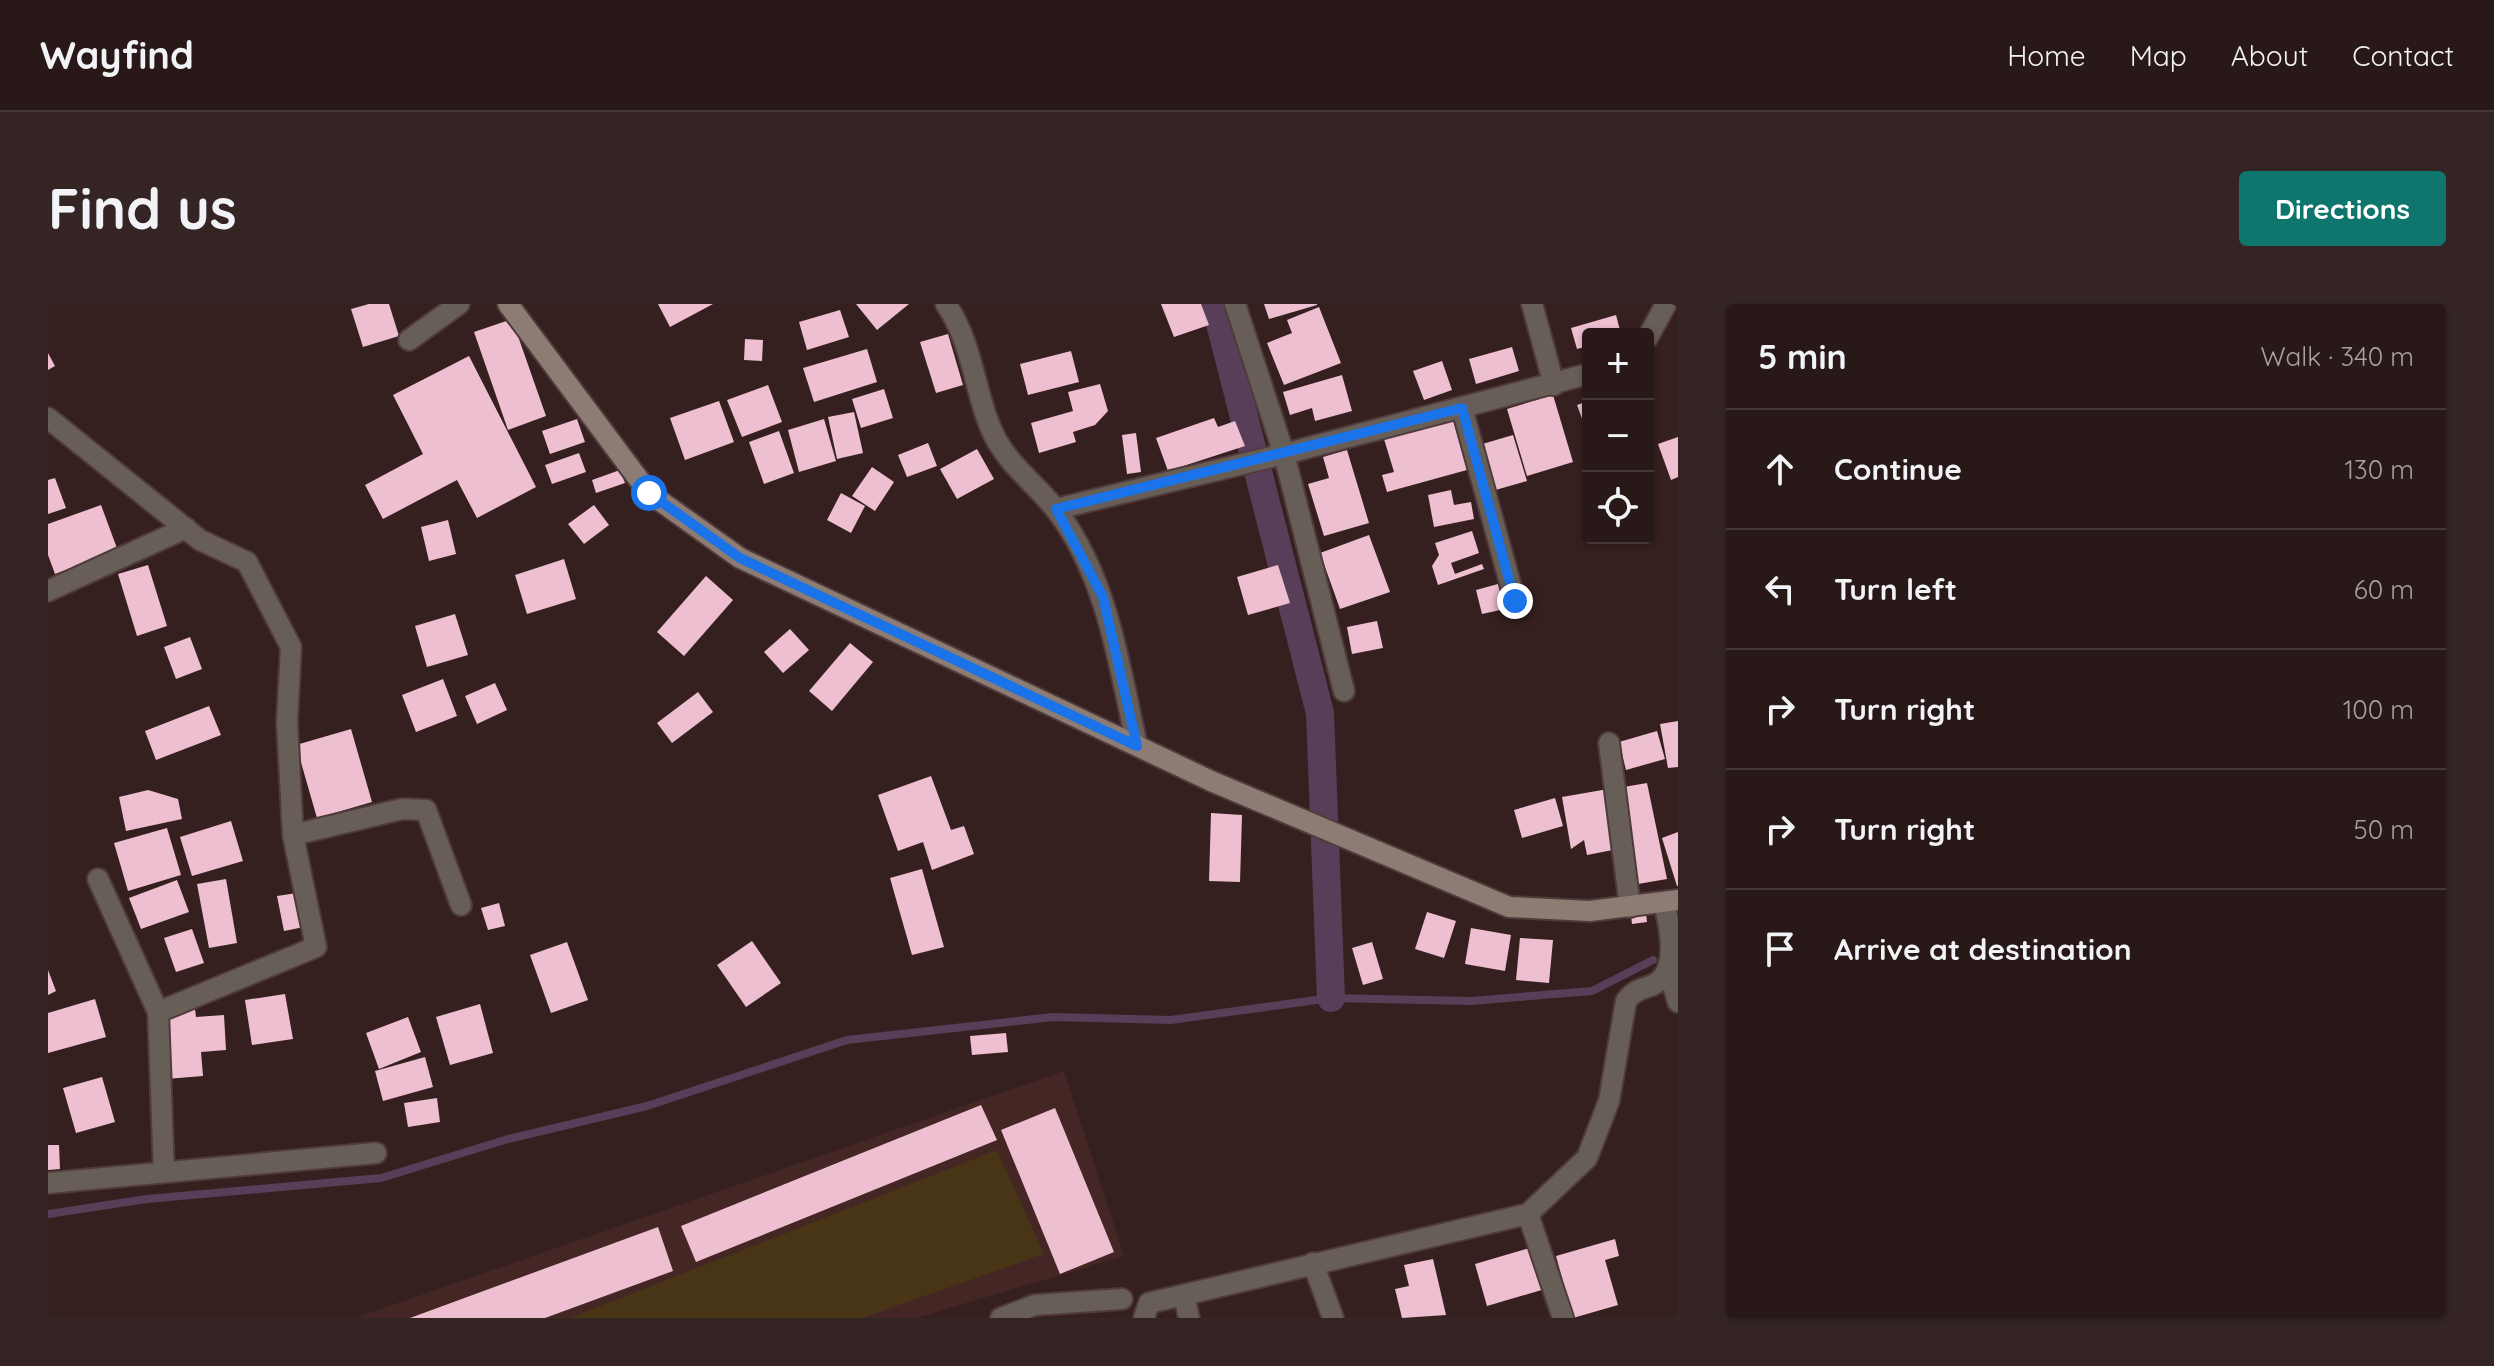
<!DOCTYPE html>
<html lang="en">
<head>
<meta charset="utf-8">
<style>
  body { margin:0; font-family:Quicksand,sans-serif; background:#342524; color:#f1f3f6 }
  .controls { position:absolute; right:24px; top:24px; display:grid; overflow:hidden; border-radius:8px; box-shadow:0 2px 6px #0004 }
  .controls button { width:72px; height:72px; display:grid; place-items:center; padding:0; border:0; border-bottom:2px solid #443736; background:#281817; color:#f1f3f6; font:40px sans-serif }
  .stop { position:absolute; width:24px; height:24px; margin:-18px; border:6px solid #1a73e8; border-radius:50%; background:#fff }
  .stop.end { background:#1a73e8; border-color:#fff; box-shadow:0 2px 8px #0008 }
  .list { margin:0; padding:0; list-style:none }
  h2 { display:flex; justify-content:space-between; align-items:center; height:104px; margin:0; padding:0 32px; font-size:34px }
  h2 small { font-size:26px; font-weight:400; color:#a5a0a1 }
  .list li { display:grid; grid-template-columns:52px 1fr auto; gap:24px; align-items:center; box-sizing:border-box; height:120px; padding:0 32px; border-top:2px solid #443736 }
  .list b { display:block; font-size:30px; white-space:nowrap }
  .list em { font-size:26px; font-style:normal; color:#a5a0a1 }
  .icon { flex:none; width:44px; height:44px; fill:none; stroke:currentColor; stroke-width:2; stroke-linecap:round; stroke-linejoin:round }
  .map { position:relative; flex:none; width:1630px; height:1014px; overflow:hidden; border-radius:8px }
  header { display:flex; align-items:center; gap:48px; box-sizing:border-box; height:112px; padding:0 40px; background:#281817; border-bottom:2px solid #443736 }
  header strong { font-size:38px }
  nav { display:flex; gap:44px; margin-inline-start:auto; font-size:28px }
  .intro { display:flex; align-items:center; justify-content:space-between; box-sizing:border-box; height:192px; padding:0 48px }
  h1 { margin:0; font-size:56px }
  .button { padding:20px 36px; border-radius:8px; background:#0f766e; color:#fff; font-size:28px; font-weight:700 }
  main { display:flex; gap:48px; padding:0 48px }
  aside { flex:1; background:#281817; border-radius:8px; box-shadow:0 2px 6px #0004 }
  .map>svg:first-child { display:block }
  .built { fill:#442725 }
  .green { fill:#473515 }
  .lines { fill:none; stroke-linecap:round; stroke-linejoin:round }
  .stream { stroke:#593e59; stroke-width:8 }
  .canal { stroke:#593e59; stroke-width:28 }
  .building { fill:#eebfd0 }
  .street-casing { stroke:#503b3a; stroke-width:24 }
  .secondary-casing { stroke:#503b3a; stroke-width:24 }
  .street { stroke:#685e58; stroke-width:20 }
  .secondary { stroke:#8c7c74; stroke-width:20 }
  .route { stroke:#1a73e8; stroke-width:10 }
</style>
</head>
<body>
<header>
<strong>Wayfind</strong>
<nav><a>Home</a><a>Map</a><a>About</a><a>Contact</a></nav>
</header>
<div class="intro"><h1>Find us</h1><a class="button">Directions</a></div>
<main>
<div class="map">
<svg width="1630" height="1014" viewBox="0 0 1630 1014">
  <rect width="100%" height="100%" fill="#36201f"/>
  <!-- built -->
  <path class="built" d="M1016,767L1076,952L868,1014H307Z"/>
  <!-- green -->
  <path class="green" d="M949,846L996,950L814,1014H522Z"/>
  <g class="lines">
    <!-- stream -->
    <path class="stream" d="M0,910L99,895L333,874L460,835L599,802L799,736L1005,713L1123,716L1283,694L1422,697L1544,687L1605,656"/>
    <!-- canal -->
    <path class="canal" d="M1167,0L1272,409L1283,694"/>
  </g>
  <!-- building -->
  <g class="building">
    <path d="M321,0H341L351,32L315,43L303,5Z"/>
    <path d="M610,0H665L622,23Z"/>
    <path d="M808,0H861L829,26Z"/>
    <path d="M1113,0H1153L1161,21L1126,33Z"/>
    <path d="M1216,0H1269V1L1221,15Z"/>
    <path d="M1271,3L1293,59L1236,81L1219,39L1244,29L1239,16Z"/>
    <path d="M792,6L801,33L759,46L751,18Z"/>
    <path d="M1568,11L1573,30H1540V42L1529,45L1523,24Z"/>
    <path d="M464,15L498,112L460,126L426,28Z"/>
    <path d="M900,30L915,81L888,89L872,38Z"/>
    <path d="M697,35L715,36L714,57L696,56Z"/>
    <path d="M1464,43L1471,67L1428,80L1421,55Z"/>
    <path d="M819,45L829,78L766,98L755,64Z"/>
    <path d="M1023,47L1031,78L980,91L972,60Z"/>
    <path d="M0,49L7,62L0,66Z"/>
    <path d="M421,52L488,183L429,214L409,176L335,215L317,181L375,150L345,91Z"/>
    <path d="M1394,57L1404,86L1376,96L1365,67Z"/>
    <path d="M1294,71L1304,107L1267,117L1264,104L1242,111L1235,88Z"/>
    <path d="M1052,80L1060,107L1047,121L1025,128L1028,138L991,149L983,119L1025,107L1020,88Z"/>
    <path d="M720,81L734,118L694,133L679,96Z"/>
    <path d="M836,85L845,114L813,124L804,95Z"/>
    <path d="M1505,91L1525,158L1479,172L1459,105Z"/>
    <path d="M671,97L686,138L637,156L622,114Z"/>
    <path d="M1540,97V131L1529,101Z"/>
    <path d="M806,108L815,149L789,155L780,113Z"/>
    <path d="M1166,114L1170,123L1187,117L1197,142L1120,167L1108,134Z"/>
    <path d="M529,115L537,138L502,150L494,127Z"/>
    <path d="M776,115L788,157L751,168L740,126Z"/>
    <path d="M1405,116L1419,166L1339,188L1334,171L1346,168L1336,135Z"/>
    <path d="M731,127L746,169L716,180L701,138Z"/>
    <path d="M1088,129L1093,168L1079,170L1074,131Z"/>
    <path d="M1465,131L1479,177L1444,187L1431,141Z"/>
    <path d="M1630,133V173L1623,176L1610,140Z"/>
    <path d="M880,139L889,162L859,173L850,151Z"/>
    <path d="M929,145L946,175L909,195L892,165Z"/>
    <path d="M1299,146L1321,219L1276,232L1260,180L1281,174L1275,153Z"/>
    <path d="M531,149L538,168L504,180L497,161Z"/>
    <path d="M824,163L846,178L827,207L804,192Z"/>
    <path d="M572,166L577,179L548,189L544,176Z"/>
    <path d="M7,174L18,204L0,210V176Z"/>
    <path d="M1403,186L1406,201L1423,198L1426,215L1386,223L1380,191Z"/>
    <path d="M793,189L817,202L803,229L779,216Z"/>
    <path d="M53,201L70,247L7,270L0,251V220Z"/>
    <path d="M546,201L561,221L536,240L520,220Z"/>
    <path d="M400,216L408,250L381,257L373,223Z"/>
    <path d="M1424,227L1431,249L1403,259L1407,270L1434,260L1436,265L1390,281L1384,262L1391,251L1387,239Z"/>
    <path d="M1321,231L1342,288L1292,305L1272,249Z"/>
    <path d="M516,255L528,295L479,310L467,271Z"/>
    <path d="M100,261L119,322L89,332L70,270Z"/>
    <path d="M1230,261L1242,299L1200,311L1189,273Z"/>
    <path d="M658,272L685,296L636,352L609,328Z"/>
    <path d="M1450,280L1457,305L1434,310L1428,286Z"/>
    <path d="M407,310L420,351L379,363L367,322Z"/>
    <path d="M1329,317L1335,344L1304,350L1299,323Z"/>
    <path d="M742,325L761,346L735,369L716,348Z"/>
    <path d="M142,333L154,365L128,375L116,343Z"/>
    <path d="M802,339L825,358L784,407L761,387Z"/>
    <path d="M395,375L409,412L368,428L354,391Z"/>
    <path d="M447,379L459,406L429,420L417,392Z"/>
    <path d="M650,388L665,408L624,439L609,419Z"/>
    <path d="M161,402L173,431L108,456L97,427Z"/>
    <path d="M1630,417V463L1620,464L1612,420Z"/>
    <path d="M303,425L324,498L269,514L248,441Z"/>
    <path d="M1609,427L1617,455L1578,466L1571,438Z"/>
    <path d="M883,472L903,526L916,522L926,550L884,566L875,538L850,547L830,491Z"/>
    <path d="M1599,479L1619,575L1590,580L1570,484Z"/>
    <path d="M1560,485L1570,545L1539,551L1536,536L1523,545L1514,493Z"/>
    <path d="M100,486L130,495L134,515L78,527L71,493Z"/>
    <path d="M1507,494L1515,522L1474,534L1466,506Z"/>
    <path d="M1163,509L1194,511L1192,578L1161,577Z"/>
    <path d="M183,517L195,557L144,572L132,533Z"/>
    <path d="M119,524L133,571L80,587L66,539Z"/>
    <path d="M1630,528V582H1629L1614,534Z"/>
    <path d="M874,565L896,643L864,651L842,574Z"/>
    <path d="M178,575L189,639L161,644L149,580Z"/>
    <path d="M129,576L141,608L93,625L81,594Z"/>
    <path d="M249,589L256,623L236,627L229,592Z"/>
    <path d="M451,599L457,622L440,626L433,604Z"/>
    <path d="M1379,608L1408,617L1396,654L1367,645Z"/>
    <path d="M1598,609L1599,618L1584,620L1583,611Z"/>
    <path d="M1423,624L1463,631L1457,667L1417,660Z"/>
    <path d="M144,625L156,659L128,668L116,634Z"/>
    <path d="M1472,634L1505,636L1501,679L1468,676Z"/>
    <path d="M704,637L733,679L698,703L669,661Z"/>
    <path d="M519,638L540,696L503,709L482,651Z"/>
    <path d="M1324,638L1335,675L1315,681L1304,644Z"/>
    <path d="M0,666L8,687L0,691Z"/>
    <path d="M237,690L245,735L204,741L197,696Z"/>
    <path d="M47,695L58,733L0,749V709Z"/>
    <path d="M432,700L445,749L402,761L388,713Z"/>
    <path d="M147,705L148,713L176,711L178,746L153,748L155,772L118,775L114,708Z"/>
    <path d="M360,713L373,748L331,765L318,729Z"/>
    <path d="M958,729L960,748L924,751L922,732Z"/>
    <path d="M377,753L385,783L335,797L327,767Z"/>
    <path d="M54,773L67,818L28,829L15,784Z"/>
    <path d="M389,794L392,818L360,823L356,799Z"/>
    <path d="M933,801L949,836L648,958L633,922Z"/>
    <path d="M1007,804L1066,948L1012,970L953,826Z"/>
    <path d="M0,841H11L12,865L0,866Z"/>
    <path d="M610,923L625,967L497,1014H362Z"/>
    <path d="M1567,935L1571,952L1557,956L1570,1001L1525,1014L1508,952Z"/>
    <path d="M1485,943L1497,985L1439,1002L1427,960Z"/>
    <path d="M1385,955L1398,1011L1354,1014L1347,985L1361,982L1356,961Z"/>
  </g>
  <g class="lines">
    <defs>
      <g id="street">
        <path d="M898,0C928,45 926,95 949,137C965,165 990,182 1009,207C1060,275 1071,361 1089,442"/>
        <path d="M1187,0L1236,150L1296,387"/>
        <path d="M1484,0L1506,81"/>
        <path d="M1600,33L1618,0"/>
        <path d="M361,36L411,0"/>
        <path d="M1414,104L1467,297"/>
        <path d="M0,114L152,236L199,258L243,343L239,418L245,531L268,643L110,708L116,868"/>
        <path d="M1008,205L1236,150L1540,70"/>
        <path d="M0,287L138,224"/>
        <path d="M1561,439L1582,603"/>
        <path d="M245,531L354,505L378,506L413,601"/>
        <path d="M50,575L110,708"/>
        <path d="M1623,674L1630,698"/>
        <path d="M0,879L328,849"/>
        <path d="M1480,910L1515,1014"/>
        <path d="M1265,959L1285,1014"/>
        <path d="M1136,991L1141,1014"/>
        <path d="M953,1014L987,1001L1074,995"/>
        <path d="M1096,1014L1101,999L1480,910L1539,854L1561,797L1578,697C1585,687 1593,685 1605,681C1630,669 1624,630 1616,599"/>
      </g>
      <path id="secondary" d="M460,0L601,189L692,254L1163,477L1461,603L1542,607L1630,596"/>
    </defs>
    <!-- street casing -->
    <use href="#street" class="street-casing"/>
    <!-- secondary casing -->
    <use href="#secondary" class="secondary-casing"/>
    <!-- street -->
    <use href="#street" class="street"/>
    <!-- secondary -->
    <use href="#secondary" class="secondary"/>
  </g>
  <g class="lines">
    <!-- route -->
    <path class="route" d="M601,189L692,254L1089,442L1055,293L1008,205L1414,104L1467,297"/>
  </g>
</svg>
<div class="controls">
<button>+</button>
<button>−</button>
<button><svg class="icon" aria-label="locate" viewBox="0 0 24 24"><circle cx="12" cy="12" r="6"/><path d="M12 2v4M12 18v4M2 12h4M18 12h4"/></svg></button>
</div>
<div class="stop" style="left:601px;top:189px"></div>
<div class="stop end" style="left:1467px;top:297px"></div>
</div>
<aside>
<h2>5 min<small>Walk · 340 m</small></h2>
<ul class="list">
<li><svg class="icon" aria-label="ahead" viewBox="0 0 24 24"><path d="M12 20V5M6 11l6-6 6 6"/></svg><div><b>Continue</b></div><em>130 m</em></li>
<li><svg class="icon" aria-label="left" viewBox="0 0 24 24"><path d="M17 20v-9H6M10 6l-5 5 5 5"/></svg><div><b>Turn left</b></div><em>60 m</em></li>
<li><svg class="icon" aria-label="right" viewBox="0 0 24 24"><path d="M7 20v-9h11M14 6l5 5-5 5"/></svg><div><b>Turn right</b></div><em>100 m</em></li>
<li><svg class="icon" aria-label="right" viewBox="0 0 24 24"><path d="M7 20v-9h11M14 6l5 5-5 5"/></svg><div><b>Turn right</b></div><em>50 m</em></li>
<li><svg class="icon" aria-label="arrive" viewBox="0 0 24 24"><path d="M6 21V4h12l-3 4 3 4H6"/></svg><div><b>Arrive at destination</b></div></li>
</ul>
</aside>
</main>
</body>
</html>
